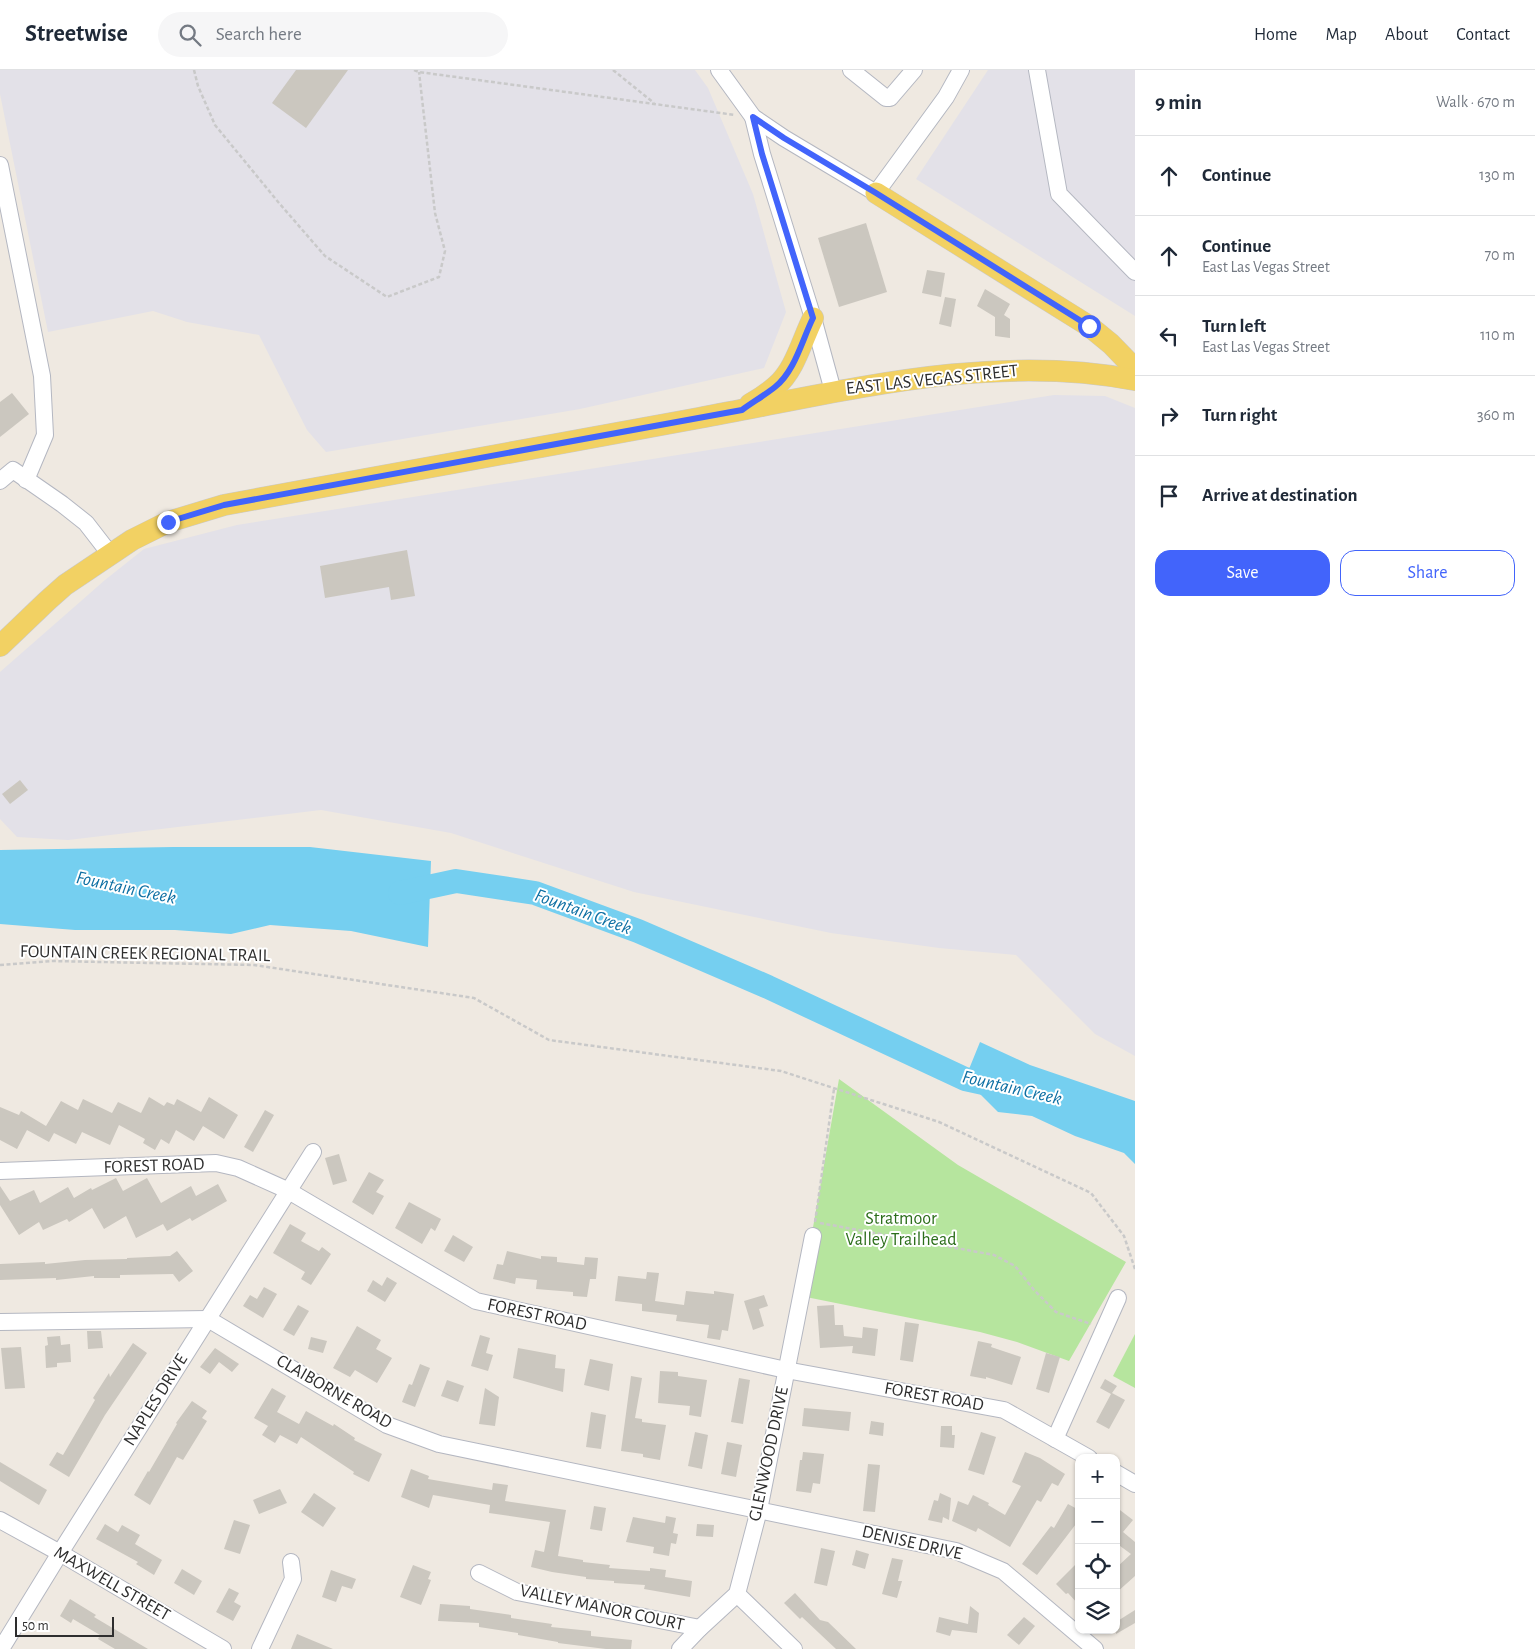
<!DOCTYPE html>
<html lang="en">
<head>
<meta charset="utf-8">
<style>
  body { margin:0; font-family:"Alegreya Sans",sans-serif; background:#f6f6f7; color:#1f2937 }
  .controls { position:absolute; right:15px; bottom:15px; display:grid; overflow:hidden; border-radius:10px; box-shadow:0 1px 4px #0004 }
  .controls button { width:45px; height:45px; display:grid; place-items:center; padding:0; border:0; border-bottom:1px solid #e0e1e3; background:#fff; color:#1f2937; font:25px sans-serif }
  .scale { position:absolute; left:15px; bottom:12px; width:99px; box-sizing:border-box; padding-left:5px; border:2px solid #2e2e2e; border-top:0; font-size:14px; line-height:18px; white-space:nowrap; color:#2e2e2e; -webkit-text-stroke:4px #fff; paint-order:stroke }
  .stop { position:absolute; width:15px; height:15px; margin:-11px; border:4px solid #4264fb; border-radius:50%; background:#fff }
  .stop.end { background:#4264fb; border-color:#fff; box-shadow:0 1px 5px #0008 }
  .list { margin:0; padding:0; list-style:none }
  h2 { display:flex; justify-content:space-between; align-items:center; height:65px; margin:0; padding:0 20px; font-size:21px }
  h2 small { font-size:16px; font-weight:400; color:#747a83 }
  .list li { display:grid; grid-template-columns:32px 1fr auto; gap:15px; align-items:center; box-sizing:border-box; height:80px; padding:0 20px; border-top:1px solid #e0e1e3 }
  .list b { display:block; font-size:19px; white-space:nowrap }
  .list p { margin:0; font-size:16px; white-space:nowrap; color:#747a83 }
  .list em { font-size:16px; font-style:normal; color:#747a83 }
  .actions { display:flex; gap:10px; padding:15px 20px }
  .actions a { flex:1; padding:11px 0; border:1px solid #4264fb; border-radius:15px; text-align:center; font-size:18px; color:#4264fb }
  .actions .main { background:#4264fb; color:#fff }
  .icon { flex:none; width:28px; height:28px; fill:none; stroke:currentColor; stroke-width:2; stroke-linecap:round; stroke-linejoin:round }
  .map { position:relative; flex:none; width:1135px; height:1579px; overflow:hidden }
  header { display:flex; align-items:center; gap:30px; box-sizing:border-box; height:70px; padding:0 25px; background:#fff; border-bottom:1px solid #e0e1e3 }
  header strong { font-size:24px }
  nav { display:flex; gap:28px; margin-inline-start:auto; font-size:18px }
  .search { width:350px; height:45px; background:#f6f6f7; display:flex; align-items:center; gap:12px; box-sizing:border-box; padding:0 18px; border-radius:28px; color:#747a83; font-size:19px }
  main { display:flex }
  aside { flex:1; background:#fff }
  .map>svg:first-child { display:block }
  .industrial { fill:#e3e1e8 }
  .green { fill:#b6e59e }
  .water { fill:#75cff0 }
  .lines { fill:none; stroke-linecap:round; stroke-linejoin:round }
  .river { stroke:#75cff0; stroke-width:24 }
  .building { fill:#cbc7bf }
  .minor-casing { stroke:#b4b7c1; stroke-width:18 }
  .major-casing { stroke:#c9c9c9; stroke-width:22 }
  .path { stroke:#c9c9c9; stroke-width:2.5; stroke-dasharray:4 2.5; stroke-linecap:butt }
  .minor { stroke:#fff; stroke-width:16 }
  .major { stroke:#f2d163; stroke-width:21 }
  .route { stroke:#4264fb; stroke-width:6 }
  .labels { text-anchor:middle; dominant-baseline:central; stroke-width:4; stroke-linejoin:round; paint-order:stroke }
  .street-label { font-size:18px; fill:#2e2e2e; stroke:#fff }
  .park-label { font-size:18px; fill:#2c6e1b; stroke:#fff }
  .water-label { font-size:19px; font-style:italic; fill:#0d6fa3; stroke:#fff }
</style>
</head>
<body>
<header>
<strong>Streetwise</strong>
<div class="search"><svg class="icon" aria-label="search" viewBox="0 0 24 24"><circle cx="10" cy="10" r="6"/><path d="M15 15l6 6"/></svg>Search here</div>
<nav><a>Home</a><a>Map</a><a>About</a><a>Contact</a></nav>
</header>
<main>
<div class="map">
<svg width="1135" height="1579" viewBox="0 0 1135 1579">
  <rect width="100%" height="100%" fill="#efe9e1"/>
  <!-- industrial -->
  <g class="industrial">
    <path d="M0,0H695L708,18L753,124L786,242L764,298L580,339L326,382L307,360L259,265L187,252L153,241L48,262L0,24Z"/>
    <path d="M988,0H1135V246L916,109Z"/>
    <path d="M1054,325L1105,326L1135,338V986L1095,964L1016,885L939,878L831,863L634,822L451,763L321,740L68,770L17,767L0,749V602L105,510L144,479L237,455Z"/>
  </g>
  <!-- green -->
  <g class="green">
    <path d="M839,1009L958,1095L1126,1192L1069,1291L1017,1272L980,1262L801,1226Z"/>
    <path d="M1135,1264V1318L1113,1306Z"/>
  </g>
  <!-- water -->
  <g class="water">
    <path d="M173,777H310L431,791L428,877L351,861L270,855L231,864L175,860H75L0,854V780Z"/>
    <path d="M980,972L1030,995L1135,1031V1094L1124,1083L1075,1066L1032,1046L998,1042L965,1009Z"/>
  </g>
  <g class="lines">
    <!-- river -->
    <path class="river" d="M400,823L456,811L535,823L638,861L768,917L965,1009L997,1016"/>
  </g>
  <!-- building -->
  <g class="building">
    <path d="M296,0H348L306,58L272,33Z"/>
    <path d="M866,153L887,222L839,237L818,168Z"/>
    <path d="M927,200L945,203L941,227L922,223Z"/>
    <path d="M985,219L1010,234L1004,245L1010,249V268L995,266V247L977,236Z"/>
    <path d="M945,227L956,229L951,257L939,254Z"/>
    <path d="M12,323L29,344L0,367V332Z"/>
    <path d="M407,480L415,526L391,530L389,517L325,528L320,496Z"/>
    <path d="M20,710L28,720L10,734L2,724Z"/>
    <path d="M149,1027L164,1036L167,1032L174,1035L177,1029L201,1042L209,1027L238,1045L224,1069L203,1056L194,1071L176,1060L169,1074L161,1069L155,1080L143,1073L145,1069L119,1055L110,1075L82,1062L76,1074L54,1063L49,1072L27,1060L17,1079L0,1070V1037L19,1045L21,1041L46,1056L61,1031L78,1040L83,1029L112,1043L118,1032L141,1043Z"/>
    <path d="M265,1040L274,1045L253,1082L244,1077Z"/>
    <path d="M339,1084L347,1111L333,1115L325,1088Z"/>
    <path d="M369,1102L384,1110L376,1122L384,1126L373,1145L352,1132Z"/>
    <path d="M116,1108L123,1121L147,1108L161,1133L191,1116L196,1126L218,1114L227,1131L192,1151L190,1148L167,1161L163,1154L136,1168L126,1146L104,1159L92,1138L69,1152L67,1149L43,1160L39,1152L19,1165L0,1135V1116L10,1131L34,1120L40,1133L68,1117L74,1128L91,1118L92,1120Z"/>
    <path d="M409,1132L441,1149L435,1161L431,1158L422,1174L395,1158Z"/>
    <path d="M290,1154L306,1163L301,1171L319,1181L322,1177L331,1184L311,1215L301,1209L305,1202L273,1183Z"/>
    <path d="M453,1165L473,1177L464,1192L444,1181Z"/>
    <path d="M177,1181L193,1201L179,1212L173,1204L120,1205V1208H94V1206L56,1210V1208L0,1210V1194L45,1192V1194L85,1190L127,1189V1188L170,1186Z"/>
    <path d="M507,1181L541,1189V1186L557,1187V1192L584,1195L585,1187L598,1188L596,1209H590L587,1227L573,1226V1222L536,1219L537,1210L516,1208L515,1214L493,1209L497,1194L503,1195Z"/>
    <path d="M647,1202L659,1203L655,1231L684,1235L686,1221L714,1224V1221L734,1224L728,1261L722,1260L720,1270L707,1268L709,1255L676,1251L677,1245L642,1241V1234L615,1231L618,1206L646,1209Z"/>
    <path d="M387,1207L397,1213L385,1232L367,1221L373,1210L382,1216Z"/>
    <path d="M264,1217L277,1224L263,1248L243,1236L250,1225L257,1229Z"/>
    <path d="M764,1225L768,1236L759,1239L764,1256L753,1260L744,1231Z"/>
    <path d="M298,1235L309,1241L294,1266L283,1260Z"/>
    <path d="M834,1235L835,1255H843L844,1266L862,1268L863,1257L878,1259L875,1286L852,1283L853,1276L820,1278L817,1236Z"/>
    <path d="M905,1252L919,1254L913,1292L900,1290Z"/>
    <path d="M357,1256L381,1270L376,1279L392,1288L377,1313L355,1300L350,1307L333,1298Z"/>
    <path d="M87,1261H101L103,1278L88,1279Z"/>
    <path d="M480,1265L490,1268L486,1283L493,1285L488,1301L471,1296Z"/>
    <path d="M60,1266L61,1275L70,1274L71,1292L57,1293V1297L46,1298L45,1276L48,1275L47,1267Z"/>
    <path d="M311,1267L327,1271L323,1283L308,1279Z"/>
    <path d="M978,1271L992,1274L991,1277L1021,1287L1012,1315L986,1307V1309L970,1306Z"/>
    <path d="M133,1273L147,1283L105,1345L69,1407L49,1395L57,1382L63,1385L95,1330L93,1328L109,1303L110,1307Z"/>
    <path d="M21,1277L25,1318L5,1319L1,1278Z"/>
    <path d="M215,1278L239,1294L232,1302L219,1292L210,1304L200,1297Z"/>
    <path d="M518,1278L556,1285L555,1298L565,1299L563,1322L513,1308Z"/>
    <path d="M1046,1283L1060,1287L1049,1323L1036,1319Z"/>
    <path d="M590,1289L613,1294L609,1321L584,1315Z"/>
    <path d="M420,1294L430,1298L415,1337L402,1332L409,1314L412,1315Z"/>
    <path d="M660,1301L678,1302V1306L707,1310L701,1347L689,1345L690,1336L658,1333Z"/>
    <path d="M631,1306L642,1308L635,1348L642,1349V1352L666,1355L660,1390L643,1387V1384L621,1381Z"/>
    <path d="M739,1308L750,1310L743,1354L731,1352Z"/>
    <path d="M1105,1309L1117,1316L1112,1323L1125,1330L1109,1359L1096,1352L1111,1324L1100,1318Z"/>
    <path d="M447,1310L464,1316L458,1332L441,1326Z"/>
    <path d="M272,1318L286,1326L277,1342L299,1354L306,1341L333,1356L334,1354L355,1368L354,1370L382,1384L369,1412L353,1404L354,1402L301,1367L297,1374L280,1365L275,1373L262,1365L268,1356L254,1348Z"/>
    <path d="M485,1318L499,1327L495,1356L479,1354Z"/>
    <path d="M192,1331L207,1341L202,1348L207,1351L183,1390L177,1387L150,1435L134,1425L148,1401L149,1402L177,1354L176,1353Z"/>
    <path d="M804,1338L851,1342L849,1361L802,1356Z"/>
    <path d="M591,1342L606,1345L601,1379L586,1377Z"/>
    <path d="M871,1351L884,1353L883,1366L869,1364Z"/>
    <path d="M941,1356H952V1365H955L954,1378L940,1377Z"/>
    <path d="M695,1362L708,1365L702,1399L688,1396Z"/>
    <path d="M981,1362L996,1367L984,1405L968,1400Z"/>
    <path d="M727,1372L742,1375L736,1407L721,1404Z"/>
    <path d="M803,1382L824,1384L820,1414L813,1413L811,1423L796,1421L800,1390H802Z"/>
    <path d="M1025,1382L1040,1388L1065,1404L1058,1416L1052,1413L1041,1432L1037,1430L1010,1477L978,1458L976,1462L952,1451L958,1431L968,1435L973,1425L989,1433L988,1435L1005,1445L1021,1416L1012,1412Z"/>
    <path d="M0,1392L47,1420L39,1435L0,1411Z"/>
    <path d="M868,1394L880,1395L875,1442L863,1441Z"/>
    <path d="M411,1399L429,1406L428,1409L492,1420L493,1413L508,1415L505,1431L566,1440L558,1486L583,1490V1492L610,1495L609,1498L650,1501V1498L666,1500L665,1507L692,1511L690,1527L644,1519L645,1515L614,1513V1511L586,1509V1507L552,1502L531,1497L535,1480L544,1482L550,1452L489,1443L490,1435L433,1425L429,1438L401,1427Z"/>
    <path d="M280,1419L287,1433L259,1444L253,1430Z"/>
    <path d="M314,1423L336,1438L323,1457L301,1442Z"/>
    <path d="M940,1423L951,1428L949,1450L943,1447L942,1453L928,1450L934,1430L938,1431Z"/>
    <path d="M1068,1434L1079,1440V1450L1037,1505L1022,1494L1051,1456L1054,1458Z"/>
    <path d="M594,1436L606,1438L602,1461L590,1459Z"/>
    <path d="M1116,1437L1133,1450L1123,1462L1135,1472V1506L1116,1523V1498L1131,1484L1116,1473Z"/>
    <path d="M666,1446L676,1448L673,1463L678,1464L676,1474L671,1473L669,1486L653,1483L654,1477L626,1472L633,1447L665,1453Z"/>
    <path d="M234,1450L250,1455L240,1484L224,1479Z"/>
    <path d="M105,1454L118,1462L122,1455L140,1465L135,1474L162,1490L154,1505L136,1494L138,1492L96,1469Z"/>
    <path d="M697,1454L714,1455L713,1467L696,1466Z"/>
    <path d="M821,1478L835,1481L827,1516L814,1513Z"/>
    <path d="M856,1480L869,1484L865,1499L852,1495Z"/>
    <path d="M892,1488L903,1490L898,1511H902L897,1528L882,1524Z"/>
    <path d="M1079,1491V1535L1068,1523L1066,1524L1056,1514Z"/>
    <path d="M413,1495L431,1502L428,1509L431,1510L421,1535L400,1527Z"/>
    <path d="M182,1499L202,1511L194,1525L174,1513Z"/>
    <path d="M331,1500L356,1509L352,1519L342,1516L336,1532L322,1527Z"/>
    <path d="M229,1518L239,1523L234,1532L241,1536L233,1551L216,1542Z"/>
    <path d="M795,1523L820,1550L828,1552L856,1579H836L802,1547L800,1549L784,1533Z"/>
    <path d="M70,1529L96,1545L94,1547L148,1579H115L98,1569L100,1565L73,1549L71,1553L60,1546Z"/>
    <path d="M440,1534L470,1536V1539L511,1545V1548L552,1554L551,1557L591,1561V1566L632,1570L631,1579H606L558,1573V1572L518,1565V1563L479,1557V1553L438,1551Z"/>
    <path d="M970,1536L979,1543L977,1563L952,1560L950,1566L936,1562L939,1547L968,1554Z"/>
    <path d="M1135,1540V1553L1116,1564V1552Z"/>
    <path d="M1024,1547L1035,1556L1019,1575L1007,1565Z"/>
    <path d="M297,1564L333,1579H291Z"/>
  </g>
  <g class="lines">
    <defs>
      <g id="minor">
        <path d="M719,0L753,47L784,68L876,123L946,27L961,0"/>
        <path d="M851,0L886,28H890L914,0"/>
        <path d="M1037,0L1059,124L1135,202"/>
        <path d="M753,47L762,84L813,248L833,321"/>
        <path d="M0,95L42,306L45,365L26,410"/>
        <path d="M0,411L13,400L62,434L86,453L110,484"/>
        <path d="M0,1101L216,1093L238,1098L287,1120L476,1231L786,1300L1004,1340L1089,1388"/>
        <path d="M0,1252L208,1249L387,1355L439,1374L956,1481L1003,1501L1095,1579"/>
        <path d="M1055,1369L1118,1228"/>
        <path d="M1116,1403L1135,1414"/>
        <path d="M0,1450L60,1483L223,1579"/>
        <path d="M479,1503L517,1522L700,1558"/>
        <path d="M737,1524L794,1579"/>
        <path d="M1,1579L60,1483L313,1082"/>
        <path d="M260,1579L293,1509L291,1492"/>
        <path d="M680,1579L700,1558L737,1524L759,1440L813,1166"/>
      </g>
      <g id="major">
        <path d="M876,123L1089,256L1111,274L1135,299"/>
        <path d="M750,334C759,329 768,323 776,316C795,300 802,270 813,248"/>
        <path d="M0,576L47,531L65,515L132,470L168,452L224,435C382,406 540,377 699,348C842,322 989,282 1135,310"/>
      </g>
    </defs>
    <!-- minor casing -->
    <use href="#minor" class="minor-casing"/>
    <!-- major casing -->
    <use href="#major" class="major-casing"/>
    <!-- path -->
    <g class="path">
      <path d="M194,0L198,16L215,55L279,133L325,186L387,227L439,207L445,181L435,143L419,2"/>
      <path d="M414,0L419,2L735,45"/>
      <path d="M613,0L654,33"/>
      <path d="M0,895L51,891L254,895L474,928L549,970L781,1001L939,1052L1091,1123L1124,1166L1135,1199"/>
      <path d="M815,1152L834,1019"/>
      <path d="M820,1153L994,1185L1015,1196L1034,1220L1056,1242L1091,1254"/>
    </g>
    <!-- minor -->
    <use href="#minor" class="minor"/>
    <!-- major -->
    <use href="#major" class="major"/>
  </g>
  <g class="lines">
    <!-- route -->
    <path class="route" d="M168,452L224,435L742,340C753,332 765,325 775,317C795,301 802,270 813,248L762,84L753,47L784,68L876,123L1089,256"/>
  </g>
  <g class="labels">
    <!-- street labels -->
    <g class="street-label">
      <text transform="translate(932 310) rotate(-6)">EAST LAS VEGAS STREET</text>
      <text transform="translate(145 884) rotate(1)">FOUNTAIN CREEK REGIONAL TRAIL</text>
      <text transform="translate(154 1096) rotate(-2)">FOREST ROAD</text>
      <text transform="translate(537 1245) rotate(12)">FOREST ROAD</text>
      <text transform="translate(334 1322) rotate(30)">CLAIBORNE ROAD</text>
      <text transform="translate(934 1327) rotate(10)">FOREST ROAD</text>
      <text transform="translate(156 1330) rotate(-58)">NAPLES DRIVE</text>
      <text transform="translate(769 1384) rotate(-78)">GLENWOOD DRIVE</text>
      <text transform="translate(912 1473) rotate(13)">DENISE DRIVE</text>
      <text transform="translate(112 1514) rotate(30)">MAXWELL STREET</text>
      <text transform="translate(602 1538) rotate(12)">VALLEY MANOR COURT</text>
    </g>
    <!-- park labels -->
    <g class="park-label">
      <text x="901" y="1149">Stratmoor<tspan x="901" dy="21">Valley Trailhead</tspan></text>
    </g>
    <!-- water labels -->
    <g class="water-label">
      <text transform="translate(126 818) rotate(12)">Fountain Creek</text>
      <text transform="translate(583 842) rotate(20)">Fountain Creek</text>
      <text transform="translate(1012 1018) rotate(13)">Fountain Creek</text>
    </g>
  </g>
</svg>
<div class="controls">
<button>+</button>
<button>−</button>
<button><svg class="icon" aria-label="locate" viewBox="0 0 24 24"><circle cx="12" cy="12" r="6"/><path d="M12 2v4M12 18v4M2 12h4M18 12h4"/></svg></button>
<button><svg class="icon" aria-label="layers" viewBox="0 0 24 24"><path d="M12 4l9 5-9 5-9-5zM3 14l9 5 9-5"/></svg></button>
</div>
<div class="scale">50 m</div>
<div class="stop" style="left:1089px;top:256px"></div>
<div class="stop end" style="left:168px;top:452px"></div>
</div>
<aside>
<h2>9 min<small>Walk · 670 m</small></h2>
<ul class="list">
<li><svg class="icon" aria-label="ahead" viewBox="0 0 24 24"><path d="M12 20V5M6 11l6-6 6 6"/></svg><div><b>Continue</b></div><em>130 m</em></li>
<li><svg class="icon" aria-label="ahead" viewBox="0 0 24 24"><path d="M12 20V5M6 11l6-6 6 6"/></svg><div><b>Continue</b><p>East Las Vegas Street</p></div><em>70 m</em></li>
<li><svg class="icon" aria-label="left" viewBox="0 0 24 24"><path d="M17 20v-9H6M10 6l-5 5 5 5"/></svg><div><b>Turn left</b><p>East Las Vegas Street</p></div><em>110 m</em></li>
<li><svg class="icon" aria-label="right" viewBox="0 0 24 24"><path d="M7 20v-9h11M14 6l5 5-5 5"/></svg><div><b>Turn right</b></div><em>360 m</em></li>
<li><svg class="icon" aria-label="arrive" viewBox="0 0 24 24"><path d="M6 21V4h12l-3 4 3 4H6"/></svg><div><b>Arrive at destination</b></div></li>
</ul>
<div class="actions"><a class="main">Save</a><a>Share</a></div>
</aside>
</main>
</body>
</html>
